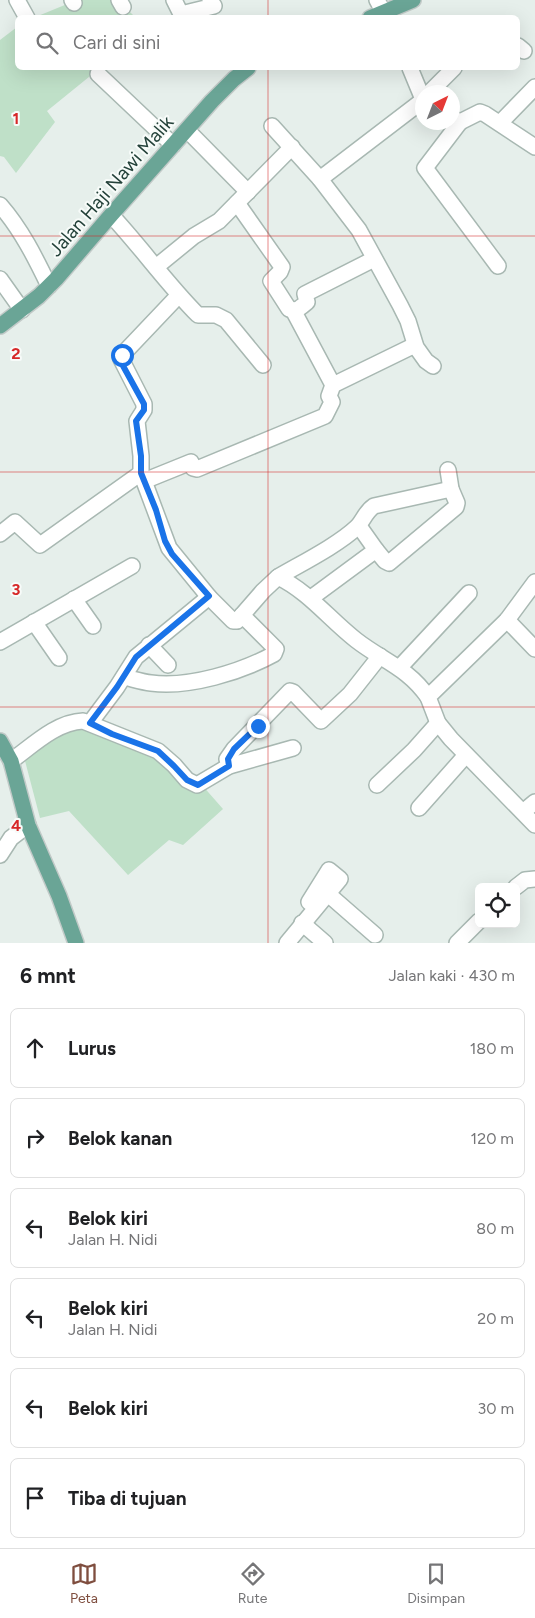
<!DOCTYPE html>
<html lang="id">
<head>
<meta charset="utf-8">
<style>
  body { margin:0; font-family:Figtree,sans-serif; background:#f2f2f2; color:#202124 }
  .controls { position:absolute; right:15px; bottom:15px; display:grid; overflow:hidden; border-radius:8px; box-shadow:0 5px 20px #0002 }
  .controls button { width:45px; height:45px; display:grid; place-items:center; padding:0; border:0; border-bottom:1px solid #e0e0e0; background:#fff; color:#202124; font:25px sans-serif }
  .compass { position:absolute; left:415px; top:85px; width:45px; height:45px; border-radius:50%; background:#fff; box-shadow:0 5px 20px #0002; rotate:42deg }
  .stop { position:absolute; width:15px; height:15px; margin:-11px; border:4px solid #1a73e8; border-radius:50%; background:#fff }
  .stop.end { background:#1a73e8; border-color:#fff; box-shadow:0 1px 5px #0008 }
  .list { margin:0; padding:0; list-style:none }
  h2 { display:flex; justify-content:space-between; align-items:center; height:65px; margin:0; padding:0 20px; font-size:21px }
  h2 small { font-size:16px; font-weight:400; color:#757577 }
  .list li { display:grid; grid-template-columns:32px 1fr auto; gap:15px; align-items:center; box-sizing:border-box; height:80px; margin:0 10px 10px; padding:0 10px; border:1px solid #e0e0e0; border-radius:8px }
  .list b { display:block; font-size:19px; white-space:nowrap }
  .list p { margin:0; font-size:16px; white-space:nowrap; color:#757577 }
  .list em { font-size:16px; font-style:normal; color:#757577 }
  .icon { flex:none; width:28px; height:28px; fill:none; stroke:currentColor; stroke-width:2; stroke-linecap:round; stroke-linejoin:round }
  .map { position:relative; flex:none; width:535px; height:943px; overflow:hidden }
  .search { position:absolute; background:#fff; box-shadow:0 5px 20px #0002; left:15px; right:15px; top:15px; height:55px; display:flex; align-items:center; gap:12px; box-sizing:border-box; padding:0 18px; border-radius:8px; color:#757577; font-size:19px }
  .sheet { height:605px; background:#fff }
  nav { display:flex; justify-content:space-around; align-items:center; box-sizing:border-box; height:70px; border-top:1px solid #e0e0e0; background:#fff; font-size:14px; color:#757577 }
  nav a { display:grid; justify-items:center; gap:2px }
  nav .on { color:#7f4e3f }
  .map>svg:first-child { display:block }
  .green { fill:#bfe0c8 }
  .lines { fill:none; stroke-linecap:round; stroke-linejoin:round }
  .minor-casing { stroke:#a8b8b2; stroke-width:18 }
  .major-casing { stroke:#c2cac8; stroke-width:18 }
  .minor { stroke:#fff; stroke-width:15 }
  .major { stroke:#6aa596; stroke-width:15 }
  .route { stroke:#1a73e8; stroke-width:6 }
  .grid { fill:none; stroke:#d62828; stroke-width:1; stroke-opacity:0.55 }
  .labels { text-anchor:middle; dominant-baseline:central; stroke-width:4; stroke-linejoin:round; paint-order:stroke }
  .street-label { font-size:19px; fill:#24423a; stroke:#f7fbf9 }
  .grid-label { font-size:16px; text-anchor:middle; font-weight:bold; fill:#d62828; stroke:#f7fbf9; stroke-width:4; stroke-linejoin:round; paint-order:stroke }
</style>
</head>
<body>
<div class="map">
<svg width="535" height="943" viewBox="0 0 535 943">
  <rect width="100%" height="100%" fill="#e6efeb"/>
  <!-- green -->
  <g class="green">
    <path d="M77,0H118L135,17L33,18Z"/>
    <path d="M17,27L18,68H100L47,111L55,122L16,173L4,157L0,156V40Z"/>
    <path d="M80,717L150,745L187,768L223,809L183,845L169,840L128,875L69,811L40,818L24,757Z"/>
  </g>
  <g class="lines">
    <defs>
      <g id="minor">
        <path d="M17,0L27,18"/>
        <path d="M72,0L74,3"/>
        <path d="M119,0L123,7"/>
        <path d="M174,0L181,14L214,6L210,0"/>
        <path d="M377,0L384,13"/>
        <path d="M518,46L524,51"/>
        <path d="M410,68L422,97"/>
        <path d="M98,74L173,145"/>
        <path d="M430,92L454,68"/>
        <path d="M452,118L460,122L480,112L485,114L535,147"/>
        <path d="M460,122L425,168L498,266"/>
        <path d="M500,123L535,87"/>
        <path d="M272,126L320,179L359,230L400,305L408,321L416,347L426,361L433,366"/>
        <path d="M187,130L248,192"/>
        <path d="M320,179L422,101"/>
        <path d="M237,203L282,267L280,272L271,281L289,309C297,312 301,307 307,302L305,294L374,259"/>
        <path d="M0,205C21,229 35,257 49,286"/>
        <path d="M111,215C141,247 167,284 198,315H216L226,320L263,365"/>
        <path d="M156,267L194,236L219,221L292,147"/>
        <path d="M0,279L22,310"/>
        <path d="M178,296L122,355L121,359L144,404V410L137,421L141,456V473L169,548L209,597L233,621H237L263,591L278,577C309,592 329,619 356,640C383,661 408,668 428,697"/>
        <path d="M293,310L333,385"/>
        <path d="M144,481L191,462L193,468L197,469L325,416L332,402L329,396L333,385L415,345"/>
        <path d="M0,534L15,522L40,545L141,473"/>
        <path d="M376,550L385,561L389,563L456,507L457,503L451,489L448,470"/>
        <path d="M278,577C302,563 338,545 357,527C364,520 365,512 374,506L451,489"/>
        <path d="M535,582L507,620L428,697L438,723L451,739L535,825"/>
        <path d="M311,598L376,550L359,526"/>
        <path d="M74,599L93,626"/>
        <path d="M507,620L535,649"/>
        <path d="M34,622L59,658"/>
        <path d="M0,642L132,566"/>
        <path d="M149,645L168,665"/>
        <path d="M400,667L469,593"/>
        <path d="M124,677C133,679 142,682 151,683C189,688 241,672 274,654L276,649L242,615"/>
        <path d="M90,723L117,687L136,657L209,597"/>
        <path d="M11,761C32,746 56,722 83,721L158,751L174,765L187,780L197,785L229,766L293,748"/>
        <path d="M229,766L227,759L234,749L290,691L293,692L321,721L350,694L380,656"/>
        <path d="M377,785L414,750L438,723"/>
        <path d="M419,808L466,755"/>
        <path d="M523,812L535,802"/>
        <path d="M0,855L11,838L28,825"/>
        <path d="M516,887L525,880L535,879"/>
        <path d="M328,894L375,935"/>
        <path d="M302,923L325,943"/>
        <path d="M287,943L340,879L329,870L309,902L316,908"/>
        <path d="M457,943L479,921"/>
      </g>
      <g id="major">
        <path d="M370,18L413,0"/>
        <path d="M0,326L39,296L56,279L111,215L212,101L234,79L248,68"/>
        <path d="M0,741L11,761L28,825L59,896L76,943"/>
      </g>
    </defs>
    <!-- minor casing -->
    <use href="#minor" class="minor-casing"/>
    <!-- major casing -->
    <use href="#major" class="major-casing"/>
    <!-- minor -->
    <use href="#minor" class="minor"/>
    <!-- major -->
    <use href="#major" class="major"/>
  </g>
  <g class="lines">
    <!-- route -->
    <path class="route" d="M122,355L120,359L122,364L144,404V410L136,421L141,456V473L156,510L165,541L172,554L209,596L136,657L117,687L90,723L112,734L158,751L174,766L187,780L198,785L229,766L228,759L234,749L258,726"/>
  </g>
  <!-- grid -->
  <path class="grid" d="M268,0V18M268,68V943M0,236H535M0,472H535M0,707H535"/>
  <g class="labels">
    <!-- street labels -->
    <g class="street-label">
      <text transform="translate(111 186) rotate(-49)">Jalan Haji Nawi Malik</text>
    </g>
  </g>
  <g class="grid-label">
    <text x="16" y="124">1</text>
    <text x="16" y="359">2</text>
    <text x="16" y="595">3</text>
    <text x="16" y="831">4</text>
  </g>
</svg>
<div class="controls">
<button><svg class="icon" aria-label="locate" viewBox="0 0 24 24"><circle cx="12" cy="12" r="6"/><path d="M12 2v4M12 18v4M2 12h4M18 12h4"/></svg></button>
</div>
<svg class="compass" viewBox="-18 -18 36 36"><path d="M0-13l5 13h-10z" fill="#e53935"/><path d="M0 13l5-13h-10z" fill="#757577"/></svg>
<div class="stop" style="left:122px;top:355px"></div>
<div class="stop end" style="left:258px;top:726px"></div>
<div class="search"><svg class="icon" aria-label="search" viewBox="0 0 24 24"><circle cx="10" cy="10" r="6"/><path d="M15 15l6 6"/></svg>Cari di sini</div>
</div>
<section class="sheet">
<h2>6 mnt<small>Jalan kaki · 430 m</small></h2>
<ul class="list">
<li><svg class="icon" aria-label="ahead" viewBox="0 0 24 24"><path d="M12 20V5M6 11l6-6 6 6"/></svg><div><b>Lurus</b></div><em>180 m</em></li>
<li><svg class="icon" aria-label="right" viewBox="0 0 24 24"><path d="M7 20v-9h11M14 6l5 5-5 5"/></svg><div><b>Belok kanan</b></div><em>120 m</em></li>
<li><svg class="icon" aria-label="left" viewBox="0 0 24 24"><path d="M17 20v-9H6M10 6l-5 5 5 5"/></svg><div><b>Belok kiri</b><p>Jalan H. Nidi</p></div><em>80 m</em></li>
<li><svg class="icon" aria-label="left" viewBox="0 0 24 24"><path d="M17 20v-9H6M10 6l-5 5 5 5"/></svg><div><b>Belok kiri</b><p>Jalan H. Nidi</p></div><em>20 m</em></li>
<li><svg class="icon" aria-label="left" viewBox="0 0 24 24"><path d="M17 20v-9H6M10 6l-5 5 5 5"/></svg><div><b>Belok kiri</b></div><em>30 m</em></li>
<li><svg class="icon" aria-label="arrive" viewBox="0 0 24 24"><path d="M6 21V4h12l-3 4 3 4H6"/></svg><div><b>Tiba di tujuan</b></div></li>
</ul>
</section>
<nav>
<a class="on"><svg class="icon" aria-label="map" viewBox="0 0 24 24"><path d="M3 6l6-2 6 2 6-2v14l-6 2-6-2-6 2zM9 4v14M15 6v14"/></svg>Peta</a>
<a><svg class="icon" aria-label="directions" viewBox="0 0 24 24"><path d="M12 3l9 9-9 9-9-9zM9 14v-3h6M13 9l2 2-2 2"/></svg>Rute</a>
<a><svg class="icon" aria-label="saved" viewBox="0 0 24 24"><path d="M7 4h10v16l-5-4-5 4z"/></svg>Disimpan</a>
</nav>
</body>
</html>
